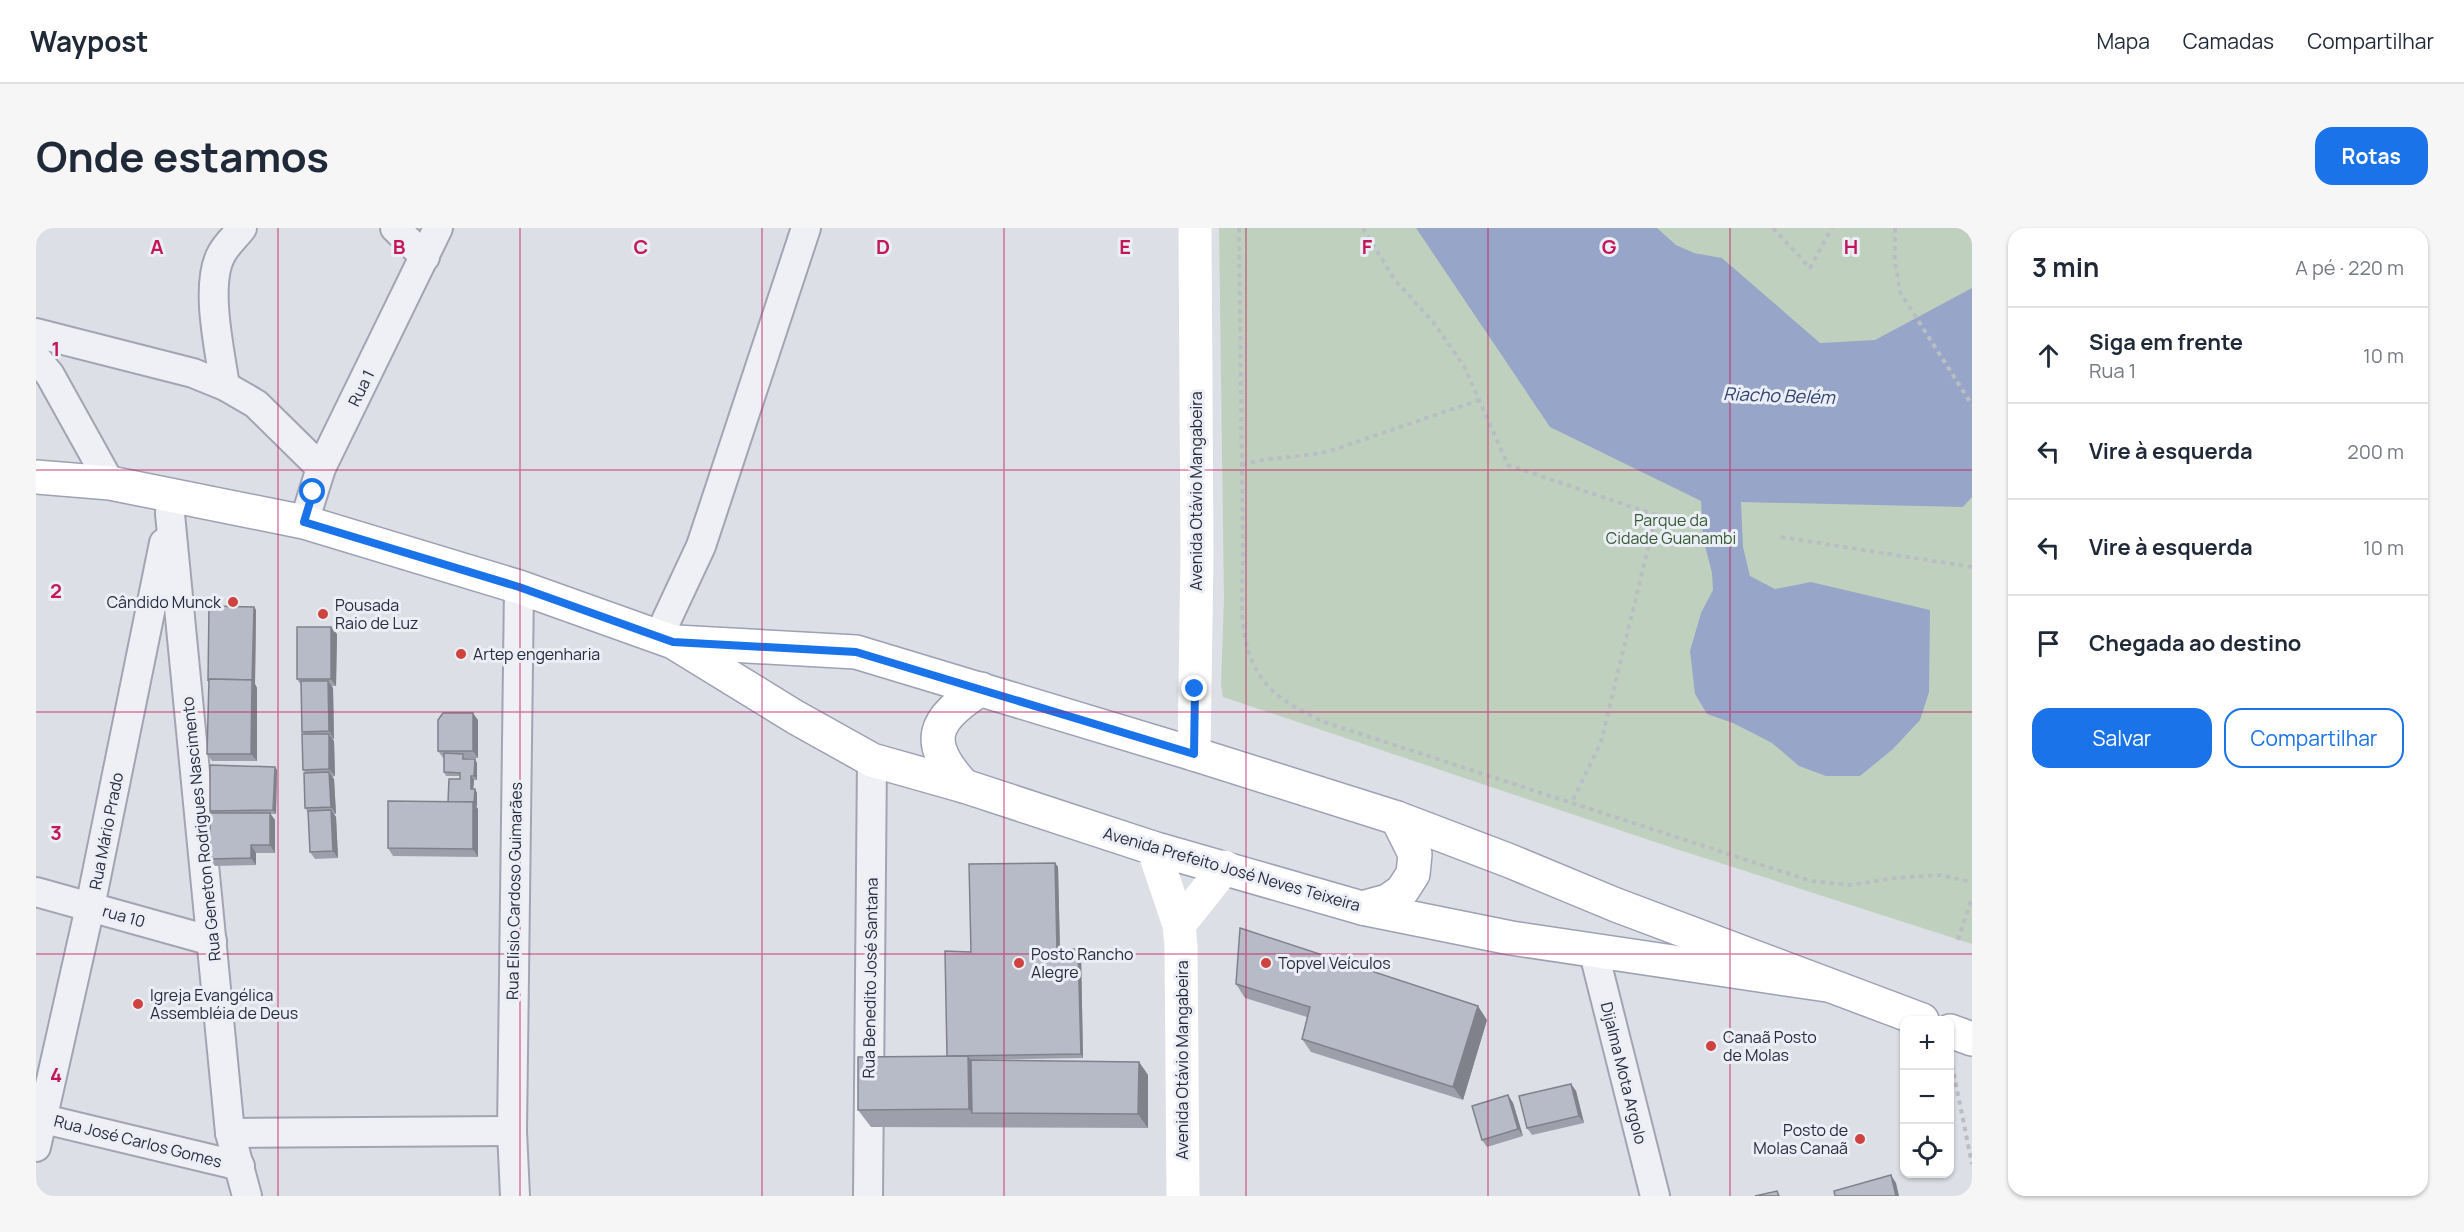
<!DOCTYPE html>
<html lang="pt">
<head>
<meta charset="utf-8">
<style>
  body { margin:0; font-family:Manrope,sans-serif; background:#f6f6f7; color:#1f2937 }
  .controls { position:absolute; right:18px; bottom:18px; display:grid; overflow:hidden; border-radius:12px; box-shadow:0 2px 4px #0004 }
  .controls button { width:54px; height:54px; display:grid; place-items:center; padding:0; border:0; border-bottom:2px solid #e0e1e3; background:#fff; color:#1f2937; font:30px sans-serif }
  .stop { position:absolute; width:18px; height:18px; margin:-14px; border:4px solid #1a73e8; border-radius:50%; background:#fff }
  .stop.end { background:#1a73e8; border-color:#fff; box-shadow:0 2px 6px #0008 }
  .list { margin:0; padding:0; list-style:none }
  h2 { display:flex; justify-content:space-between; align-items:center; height:78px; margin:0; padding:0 24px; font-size:26px }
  h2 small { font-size:20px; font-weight:400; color:#747a83 }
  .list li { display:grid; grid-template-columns:39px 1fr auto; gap:18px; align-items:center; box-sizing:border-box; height:96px; padding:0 24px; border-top:2px solid #e0e1e3 }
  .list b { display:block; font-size:22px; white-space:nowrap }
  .list p { margin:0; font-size:20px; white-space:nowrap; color:#747a83 }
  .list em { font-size:20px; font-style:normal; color:#747a83 }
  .actions { display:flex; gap:12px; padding:18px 24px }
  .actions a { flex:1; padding:14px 0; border:2px solid #1a73e8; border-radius:18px; text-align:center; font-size:21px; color:#1a73e8 }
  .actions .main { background:#1a73e8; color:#fff }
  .icon { flex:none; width:33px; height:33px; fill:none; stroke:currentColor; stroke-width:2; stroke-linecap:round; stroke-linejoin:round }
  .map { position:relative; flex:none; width:1936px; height:968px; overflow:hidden; border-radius:18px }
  header { display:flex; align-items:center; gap:36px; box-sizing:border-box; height:84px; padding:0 30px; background:#fff; border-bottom:2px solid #e0e1e3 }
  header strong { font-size:28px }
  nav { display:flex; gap:33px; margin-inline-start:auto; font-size:21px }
  .intro { display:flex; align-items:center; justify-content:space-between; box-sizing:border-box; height:144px; padding:0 36px }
  h1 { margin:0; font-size:42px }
  .button { padding:15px 27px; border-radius:18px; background:#1a73e8; color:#fff; font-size:21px; font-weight:700 }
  main { display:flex; gap:36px; padding:0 36px }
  aside { flex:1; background:#fff; border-radius:18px; box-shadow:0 2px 4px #0004 }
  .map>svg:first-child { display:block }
  .green { fill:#bfd1be }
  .water { fill:#97a6c8 }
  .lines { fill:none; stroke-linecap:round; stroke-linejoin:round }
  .street-casing { stroke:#a2a5b1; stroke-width:32 }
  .primary-casing { stroke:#9ca1b3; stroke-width:36 }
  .path { stroke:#bbbdc5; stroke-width:4; stroke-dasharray:4.5 4.5; stroke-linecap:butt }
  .street { stroke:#eff0f5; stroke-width:28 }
  .secondary { stroke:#fff; stroke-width:33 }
  .primary { stroke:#fff; stroke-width:33 }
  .wall { fill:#9da0ab }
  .shaded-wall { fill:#80828b }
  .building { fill:#b7bac7; stroke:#80828b; stroke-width:1.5 }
  .route { stroke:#1a73e8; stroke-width:8 }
  .grid { fill:none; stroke:#c2185b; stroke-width:1.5; stroke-opacity:0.55 }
  .poi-dot { fill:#ce423f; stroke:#eceef5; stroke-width:2 }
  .labels { text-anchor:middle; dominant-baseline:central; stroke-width:6; stroke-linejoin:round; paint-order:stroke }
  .street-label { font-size:16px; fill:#262b3d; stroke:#eceef5 }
  .park-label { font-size:16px; fill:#345933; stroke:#eceef5 }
  .poi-label { font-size:16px; fill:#262b3d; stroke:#eceef5; text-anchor:start }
  .water-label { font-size:18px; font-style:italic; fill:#304271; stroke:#eceef5 }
  .grid-label { font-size:20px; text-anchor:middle; font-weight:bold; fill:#c2185b; stroke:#eceef5; stroke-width:6; stroke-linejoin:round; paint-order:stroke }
</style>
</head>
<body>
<header>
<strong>Waypost</strong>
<nav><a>Mapa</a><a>Camadas</a><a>Compartilhar</a></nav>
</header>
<div class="intro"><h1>Onde estamos</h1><a class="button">Rotas</a></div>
<main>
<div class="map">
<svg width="1936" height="968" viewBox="0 0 1936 968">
  <rect width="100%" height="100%" fill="#dddfe7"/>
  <!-- green -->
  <path class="green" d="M1183,0H1936V716L1634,619L1187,469L1185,457L1188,371Z"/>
  <!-- water -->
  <path class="water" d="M1380,0H1621L1640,17L1658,25L1686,30L1784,115L1839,112L1936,60V269L1927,279L1705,274L1707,319L1714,348L1739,361L1775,354L1894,382L1893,464L1884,492L1857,521L1824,548H1790L1763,538L1736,515L1697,495L1671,486L1659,466L1654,423L1665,385L1677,362L1676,345L1667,310L1665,273L1514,199Z"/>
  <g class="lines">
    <defs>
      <g id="street">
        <path d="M359,0L389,29"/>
        <path d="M0,105L157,145L189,158L220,176L285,240"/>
        <path d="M0,130L14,147L74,255"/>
        <path d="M189,158C184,124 168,55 186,25C191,16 200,8 206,0"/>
        <path d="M135,267L134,286L194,905L211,968"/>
        <path d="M268,294L285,240L402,0"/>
        <path d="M623,408L665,318L770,0"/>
        <path d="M0,664L176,713"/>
        <path d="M1557,721L1619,968"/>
        <path d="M0,889L204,938"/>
        <path d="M194,905L476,903"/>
        <path d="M0,919L54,679L128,315"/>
        <path d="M479,968L476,903L483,359"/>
        <path d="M832,968L836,532"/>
      </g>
      <g id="primary">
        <path d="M0,249L74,255L268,294L483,359L637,414L759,489L836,532L928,558L1117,620L1326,680L1475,710L1791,757"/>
        <path d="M640,414L820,424L1158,526L1361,590L1474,633L1580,677L1886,792"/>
        <path d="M928,558C887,514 896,492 945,461"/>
        <path d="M1326,680L1352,673L1366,663L1377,646L1379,626L1361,590"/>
        <path d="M1914,803L1936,811"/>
      </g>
    </defs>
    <!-- street casing -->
    <use href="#street" class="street-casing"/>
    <!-- primary casing -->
    <use href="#primary" class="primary-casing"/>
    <!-- path -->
    <g class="path">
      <path d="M1203,0L1207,331C1205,377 1201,428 1236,462C1250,476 1270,485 1288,494L1775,653L1814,657L1860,650L1904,647L1936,654"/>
      <path d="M1327,0L1358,51L1397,94L1428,138L1472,237L1620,287L1565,514L1536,574"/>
      <path d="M1737,0L1774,40L1796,0"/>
      <path d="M1859,0V34L1864,64L1936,177"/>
      <path d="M1206,237C1234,228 1265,230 1294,223L1443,172"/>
      <path d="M1745,309L1936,339"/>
      <path d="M1922,712L1936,669"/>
      <path d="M1916,837L1936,936"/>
    </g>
    <!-- street -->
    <use href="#street" class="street"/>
    <!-- secondary -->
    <g class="secondary">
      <path d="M1158,526L1161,328L1159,0"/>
      <path d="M1117,620L1143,697L1145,718L1147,968"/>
      <path d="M1143,697L1189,639"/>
    </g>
    <!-- primary -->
    <use href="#primary" class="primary"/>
  </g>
  <!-- wall -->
  <g class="wall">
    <path d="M218,379L220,382L219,456L221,460V533H176L171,526L173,454L172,453Z"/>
    <path d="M301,406L300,458H295L297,460L298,511H296L298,513L299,548L296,549L298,551L300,586H298L300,589L302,630L279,631L274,624L272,584L269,580L270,545L267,542L268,506L266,504L265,457L261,451Z"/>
    <path d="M442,492V530H430L441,535V552H438L437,561H439L441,565L440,579L442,581V629L357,628L352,620L412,574L424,551V548H410L408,544V531L402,523Z"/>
    <path d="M239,539L241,542L240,586H234L239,592V625H220V637L179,638L174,631L175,585L174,583Z"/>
    <path d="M1019,635L1022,639L1024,722L1045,725L1047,830L935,832L1103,834L1112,847V900L835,899L822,882L911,828L935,724Z"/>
    <path d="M1200,756L1451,792L1427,872L1275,824L1266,811L1271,789L1209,770Z"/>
    <path d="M1535,856L1540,863L1548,895L1496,907L1491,900Z"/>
    <path d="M1472,867L1477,875L1487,908L1451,919L1446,912Z"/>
  </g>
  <!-- shaded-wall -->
  <g class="shaded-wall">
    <path d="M218,379L220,382L219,456L221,460V533L215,526Z"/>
    <path d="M295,399L301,406L300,458L295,451Z"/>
    <path d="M292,453L297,460L298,511L293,503Z"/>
    <path d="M437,485L442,492V530L437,523Z"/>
    <path d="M293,506L298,513L299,548L293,541Z"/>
    <path d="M439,531L441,535V552L438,548Z"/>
    <path d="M239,539L241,542L240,586L237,582Z"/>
    <path d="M293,544L298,551L300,586L295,579Z"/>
    <path d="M435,548L438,552L437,565L435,561Z"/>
    <path d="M439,561L441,565V579L438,575Z"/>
    <path d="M437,574L442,581V629L437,621Z"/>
    <path d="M295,582L300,589L302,630L297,623Z"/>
    <path d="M234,585L239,592V625L234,617Z"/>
    <path d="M215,617L220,625V637L215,630Z"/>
    <path d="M1019,635L1022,639L1024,726L1021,722Z"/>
    <path d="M1042,721L1045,725L1047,830L1045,826Z"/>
    <path d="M1442,778L1451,792L1427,872L1417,859Z"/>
    <path d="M932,828L945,846L936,885L933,881Z"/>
    <path d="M1103,834L1112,847V900L1102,886Z"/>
    <path d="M1535,856L1540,863L1548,895L1543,888Z"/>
    <path d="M1472,867L1477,875L1487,908L1482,901Z"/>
    <path d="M1855,947L1860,955L1863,968H1860Z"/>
  </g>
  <!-- building -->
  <g class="building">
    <path d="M173,378L218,379L216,454V452L173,451L172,453Z"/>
    <rect x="261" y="399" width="34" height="52"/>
    <path d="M173,451L216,452L215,526H171Z"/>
    <path d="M265,453H292L293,503L266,504Z"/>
    <path d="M407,485H437V523H402V492Z"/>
    <path d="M266,506H293V541L267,542Z"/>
    <path d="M408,525L427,526V531H439L438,548H435V561H439L438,575L437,574H412L413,551H424V545L408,544Z"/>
    <path d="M174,537L239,539L237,582L174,583Z"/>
    <path d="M293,544L295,579L269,580L268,545Z"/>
    <path d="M352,573L437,574V621L352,620Z"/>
    <path d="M295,582L297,623L274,624L272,583Z"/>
    <path d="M174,585H234V617H215V630L174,631Z"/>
    <path d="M1019,635L1021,722L1042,721L1045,826L911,828L909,723L935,724L933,636Z"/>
    <path d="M1204,700L1442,778L1417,859L1266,811L1274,779L1200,756Z"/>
    <path d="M932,828L933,881L822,882V829Z"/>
    <path d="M935,832L1103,834L1102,886L936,885Z"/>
    <path d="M1535,856L1543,888L1491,900L1483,868Z"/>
    <path d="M1472,867L1482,901L1446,912L1436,878Z"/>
    <path d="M1855,947L1860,968H1799L1798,963Z"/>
    <path d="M1741,963L1743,968H1719Z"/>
  </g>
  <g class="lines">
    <!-- route -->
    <path class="route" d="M277,264L268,294L483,359L637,414L820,424L1158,526L1159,461"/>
  </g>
  <!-- grid -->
  <path class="grid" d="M242,0V968M484,0V968M726,0V968M968,0V968M1210,0V968M1452,0V968M1694,0V968M0,242H1936M0,484H1936M0,726H1936"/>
  <!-- markers -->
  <g class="poi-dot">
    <circle cx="197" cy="374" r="6"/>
    <circle cx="287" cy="386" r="6"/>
    <circle cx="425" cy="426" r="6"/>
    <circle cx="983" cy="735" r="6"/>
    <circle cx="1230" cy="735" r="6"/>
    <circle cx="102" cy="776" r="6"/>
    <circle cx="1675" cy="818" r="6"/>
    <circle cx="1824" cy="911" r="6"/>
  </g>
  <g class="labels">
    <!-- street labels -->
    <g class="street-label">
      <text transform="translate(325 160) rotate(-64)">Rua 1</text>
      <text transform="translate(1160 263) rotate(-90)">Avenida Otávio Mangabeira</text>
      <text transform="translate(165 601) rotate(-96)">Rua Geneton Rodrigues Nascimento</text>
      <text transform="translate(70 603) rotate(-79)">Rua Mário Prado</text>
      <text transform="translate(1196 641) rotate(16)">Avenida Prefeito José Neves Teixeira</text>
      <text transform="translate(478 663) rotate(-89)">Rua Elisio Cardoso Guimarães</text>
      <text transform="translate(88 688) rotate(16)">rua 10</text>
      <text transform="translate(834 750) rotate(-89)">Rua Benedito José Santana</text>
      <text transform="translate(1146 832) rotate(-90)">Avenida Otávio Mangabeira</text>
      <text transform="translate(1588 845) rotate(76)">Dijalma Mota Argolo</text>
      <text transform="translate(102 913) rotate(14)">Rua José Carlos Gomes</text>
    </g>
    <!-- park labels -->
    <g class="park-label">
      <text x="1635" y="292">Parque da<tspan x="1635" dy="18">Cidade Guanambi</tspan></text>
    </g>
    <!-- poi labels -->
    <g class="poi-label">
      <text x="185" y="374" text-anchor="end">Cândido Munck</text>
      <text x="299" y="377">Pousada<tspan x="299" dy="18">Raio de Luz</tspan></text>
      <text x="437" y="426">Artep engenharia</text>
      <text x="995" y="726">Posto Rancho<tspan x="995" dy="18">Alegre</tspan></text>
      <text x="1242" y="735">Topvel Veículos</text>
      <text x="114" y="767">Igreja Evangélica<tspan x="114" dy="18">Assembléia de Deus</tspan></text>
      <text x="1687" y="809">Canaã Posto<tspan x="1687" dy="18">de Molas</tspan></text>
      <text x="1812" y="902" text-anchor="end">Posto de<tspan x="1812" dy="18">Molas Canaã</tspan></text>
    </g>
    <!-- water labels -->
    <g class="water-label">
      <text transform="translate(1743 167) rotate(2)">Riacho Belém</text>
    </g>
  </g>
  <g class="grid-label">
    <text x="121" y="26">A</text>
    <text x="363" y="26">B</text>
    <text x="605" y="26">C</text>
    <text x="847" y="26">D</text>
    <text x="1089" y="26">E</text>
    <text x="1331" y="26">F</text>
    <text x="1573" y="26">G</text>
    <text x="1815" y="26">H</text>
    <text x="20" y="128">1</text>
    <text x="20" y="370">2</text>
    <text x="20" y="612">3</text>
    <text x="20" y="854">4</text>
  </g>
</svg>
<div class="controls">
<button>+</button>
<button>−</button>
<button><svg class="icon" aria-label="locate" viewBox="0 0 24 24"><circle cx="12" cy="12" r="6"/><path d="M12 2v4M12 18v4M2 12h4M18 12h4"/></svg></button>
</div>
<div class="stop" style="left:277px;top:264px"></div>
<div class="stop end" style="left:1159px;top:461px"></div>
</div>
<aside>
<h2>3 min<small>A pé · 220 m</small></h2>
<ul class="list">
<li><svg class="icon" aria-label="ahead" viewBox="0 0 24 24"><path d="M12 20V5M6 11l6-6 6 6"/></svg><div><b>Siga em frente</b><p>Rua 1</p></div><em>10 m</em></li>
<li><svg class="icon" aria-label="left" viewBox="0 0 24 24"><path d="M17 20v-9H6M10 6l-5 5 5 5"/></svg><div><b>Vire à esquerda</b></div><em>200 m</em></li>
<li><svg class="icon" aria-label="left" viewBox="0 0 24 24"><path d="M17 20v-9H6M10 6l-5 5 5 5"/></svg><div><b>Vire à esquerda</b></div><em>10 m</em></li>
<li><svg class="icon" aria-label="arrive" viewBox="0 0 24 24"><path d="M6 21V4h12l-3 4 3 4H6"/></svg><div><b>Chegada ao destino</b></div></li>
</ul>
<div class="actions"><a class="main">Salvar</a><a>Compartilhar</a></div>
</aside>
</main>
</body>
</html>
